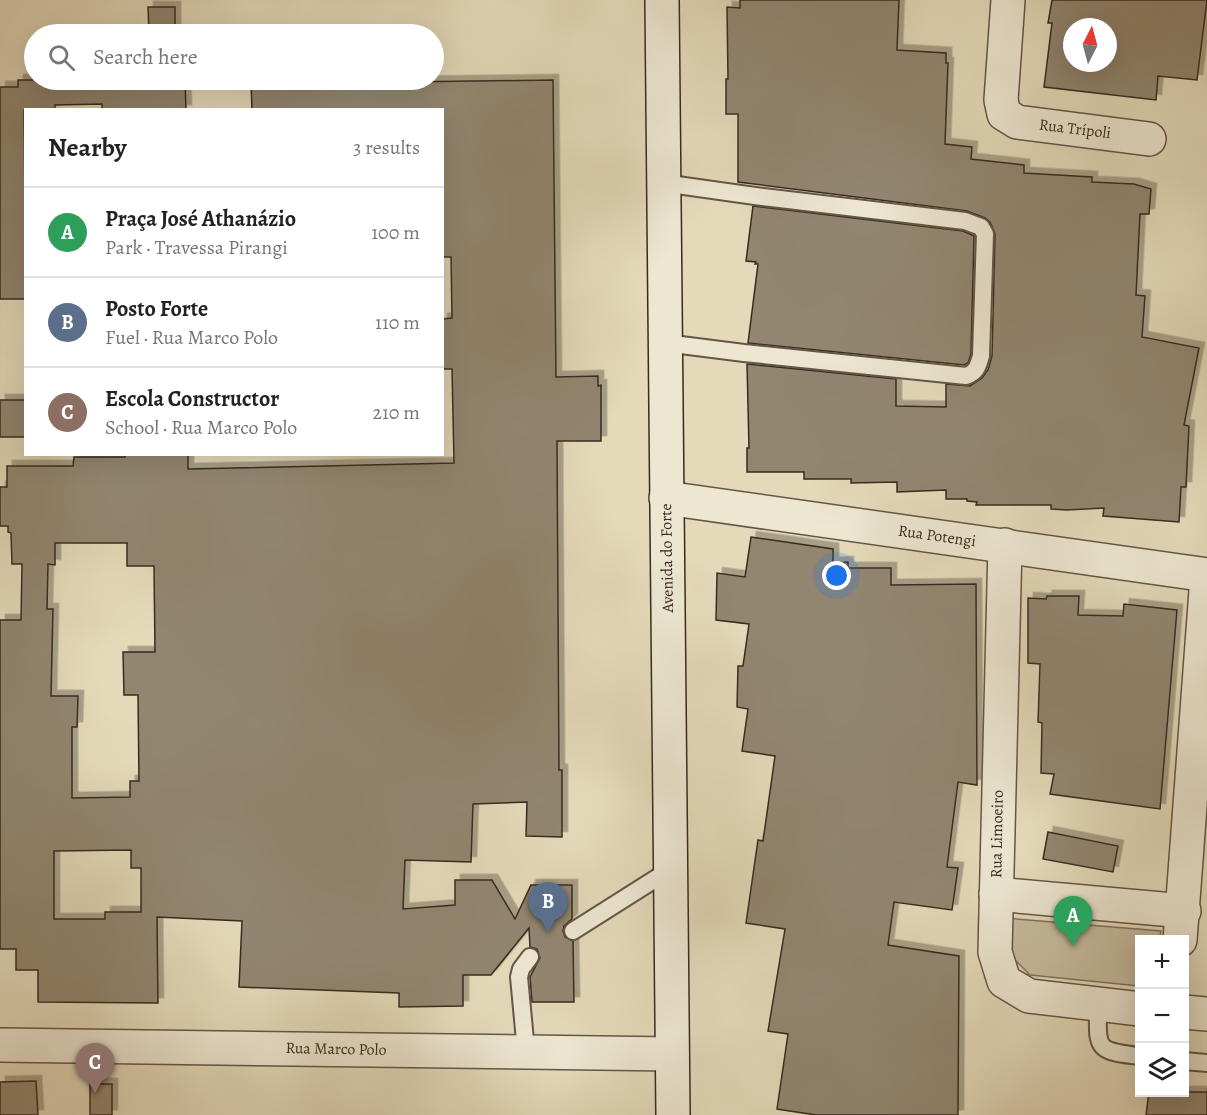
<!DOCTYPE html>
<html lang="en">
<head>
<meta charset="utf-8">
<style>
  body { margin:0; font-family:Alegreya,serif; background:#f2f2f2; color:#222 }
  .controls { position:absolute; right:18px; bottom:18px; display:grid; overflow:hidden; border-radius:0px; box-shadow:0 6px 24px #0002 }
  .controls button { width:54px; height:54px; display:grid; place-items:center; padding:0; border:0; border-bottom:2px solid #e0e0e0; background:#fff; color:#222; font:30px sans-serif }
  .compass { position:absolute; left:1063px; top:18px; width:54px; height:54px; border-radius:50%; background:#fff; box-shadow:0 6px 24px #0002; rotate:6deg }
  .you { position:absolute; left:837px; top:576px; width:21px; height:21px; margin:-15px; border:4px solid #fff; border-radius:50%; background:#1a73e8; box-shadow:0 0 0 9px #1a73e833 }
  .badge { display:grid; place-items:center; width:39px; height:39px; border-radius:50%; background:#db2777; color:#fff; font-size:20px; font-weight:700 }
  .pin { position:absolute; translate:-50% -50px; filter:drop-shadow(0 2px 3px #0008) }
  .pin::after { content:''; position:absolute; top:32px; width:21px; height:18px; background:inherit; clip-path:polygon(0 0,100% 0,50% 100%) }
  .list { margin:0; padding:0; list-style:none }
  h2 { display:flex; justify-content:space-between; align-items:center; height:78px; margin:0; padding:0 24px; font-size:26px }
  h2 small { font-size:20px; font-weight:400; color:#767676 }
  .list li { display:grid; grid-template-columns:39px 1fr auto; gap:18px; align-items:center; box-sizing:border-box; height:90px; padding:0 24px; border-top:2px solid #e0e0e0 }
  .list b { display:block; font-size:22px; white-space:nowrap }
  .list p { margin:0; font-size:20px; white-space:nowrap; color:#767676 }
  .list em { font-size:20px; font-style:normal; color:#767676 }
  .icon { flex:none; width:33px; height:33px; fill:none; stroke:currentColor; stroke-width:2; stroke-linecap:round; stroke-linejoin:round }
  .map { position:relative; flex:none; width:1207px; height:1115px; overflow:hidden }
  .search { position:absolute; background:#fff; box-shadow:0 6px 24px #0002; left:24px; top:24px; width:420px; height:66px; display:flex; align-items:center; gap:15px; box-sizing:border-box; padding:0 21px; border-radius:33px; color:#767676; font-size:22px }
  .panel { position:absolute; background:#fff; box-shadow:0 6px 24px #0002; left:24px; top:108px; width:420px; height:348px; border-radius:0px }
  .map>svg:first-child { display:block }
  .green { fill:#c7bca0; stroke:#807360; stroke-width:1.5 }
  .building { fill:#928671; stroke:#392a21; stroke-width:1.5; fill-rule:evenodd; filter:url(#shadow) }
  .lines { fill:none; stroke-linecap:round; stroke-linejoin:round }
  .lane-casing { stroke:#645647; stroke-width:20 }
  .street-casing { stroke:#645647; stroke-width:36 }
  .secondary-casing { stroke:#392a21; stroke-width:36 }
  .lane { stroke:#ede7d2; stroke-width:16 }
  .street { stroke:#ede7d2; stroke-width:33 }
  .secondary { stroke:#ede7d2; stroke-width:33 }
  .labels { text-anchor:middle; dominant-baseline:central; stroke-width:6; stroke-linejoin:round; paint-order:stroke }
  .street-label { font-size:16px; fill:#392a21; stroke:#ede7d2 }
</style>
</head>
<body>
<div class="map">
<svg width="1207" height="1115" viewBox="0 0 1207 1115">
  <defs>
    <filter id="shadow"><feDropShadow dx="5.5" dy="-5.5" stdDeviation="0" flood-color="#0004"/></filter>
  </defs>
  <rect width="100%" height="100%" fill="#e4daba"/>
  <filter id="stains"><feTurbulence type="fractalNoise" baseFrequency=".00333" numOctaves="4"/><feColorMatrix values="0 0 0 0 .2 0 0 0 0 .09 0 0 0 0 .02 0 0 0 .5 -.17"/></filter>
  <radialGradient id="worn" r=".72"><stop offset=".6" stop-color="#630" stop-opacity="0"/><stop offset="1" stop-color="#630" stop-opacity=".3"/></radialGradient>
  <!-- green -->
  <path class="green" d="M1005,918L1161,931L1159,939L1140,940L1139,986L1030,975L1008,953Z"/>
  <!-- building -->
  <g class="building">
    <path d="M740,0H899L897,50L946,53V63H948L945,144L972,147L971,159L1024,165V173L1092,177V182L1134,184L1151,189L1149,214H1140L1136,295L1145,296L1142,337L1199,348L1184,425L1189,426L1186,487H1181L1179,522L1103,516L1104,508L1067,510L1051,509V505H976L977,502L967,501V499H946V490L897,492V482L851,483V479H804V472H747V448H749L747,364L896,379V406L946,407V384L970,386L982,378L988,370L992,356L995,234L990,222L985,218L967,211L738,182V114H726V79H728L727,7L740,8Z"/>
    <path d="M1052,0H1207L1197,80L1158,76L1156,100L1044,87L1052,23H1048ZM1072,27H1108V63H1072Z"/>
    <path d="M148,7H175V34H149Z"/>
    <path d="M18,80H185L186,110H102V104L55,105V110H24L26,299H0V87H18Z"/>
    <path d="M553,80L556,377L598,376V386L601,385V441H557L559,770H562V837L526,836L527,802L473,804L471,862L405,860L403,909L455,905V880H492L515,919L531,885H572V919L564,926L563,931L565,937L573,941L574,1002H532L530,977L540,958L537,949L530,947L529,928L491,975H463V1006L399,1007V993L239,987L242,921L157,917L158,1003L38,1002V970H16V949H0V620H21L22,564H12L11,533L8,532V526H0V487H7V466H73L74,457H125V454H188V469L454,463L452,369H442V319L452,318L451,257H442V110H252L251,84ZM55,543H127V566H154L155,652H123L124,695H138L139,781H130V797L72,798V727H77L78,696H51L53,609H47L48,564L55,565ZM131,850V868H141V912H105V919H54V851Z"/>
    <path d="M753,206L963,231L974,236L971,354L968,363L964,365L748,343L758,264H755L756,262L746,261Z"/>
    <rect x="0" y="400" width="26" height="37"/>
    <path d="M751,537L833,549V563L848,562V568H891V585L976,584L977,785L958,782L947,867L958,868L952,910L894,902L888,945L959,956L958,1115H816L777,1109L788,1034L768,1031L785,929L746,923L758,840L763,841L775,756L742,751L748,709L737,707L738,666H743L749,624L716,620L717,573L745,577Z"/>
    <path d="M1047,596H1079L1078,615L1123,616L1124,604L1177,610L1160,809L1050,794L1054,774L1041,773L1042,723L1038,722L1040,664L1028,663V598L1046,599Z"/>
    <path d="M1048,832L1118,846L1113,872L1043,859Z"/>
    <path d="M36,1081L38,1115H0V1082Z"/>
    <rect x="90" y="1084" width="22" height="31"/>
    <path d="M1149,1092H1207V1115H1146Z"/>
  </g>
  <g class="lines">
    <defs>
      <g id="lane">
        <path d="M663,183L755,196L965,221L981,227L985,234L981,356C978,366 977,372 966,376L744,353L665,343"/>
        <path d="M573,931L671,869"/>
        <path d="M1098,1004C1098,1048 1093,1051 1140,1056"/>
        <path d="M526,1051L519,977L521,969L530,957"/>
        <path d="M1184,1061L1207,1063"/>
      </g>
      <g id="street">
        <path d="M1008,0L1001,100L1004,114L1017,122L1149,139"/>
        <path d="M666,498L1207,575"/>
        <path d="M1005,545L995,952L1004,981L1029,996L1140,1009"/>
        <path d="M996,894L1184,911"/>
        <path d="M1180,940L1207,577"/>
        <path d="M1184,1012L1207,1014"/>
        <path d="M0,1045L672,1054"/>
      </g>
      <path id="secondary" d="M662,0L673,1115"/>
    </defs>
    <!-- lane casing -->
    <use href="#lane" class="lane-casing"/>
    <!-- street casing -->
    <use href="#street" class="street-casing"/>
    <!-- secondary casing -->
    <use href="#secondary" class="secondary-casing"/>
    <!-- lane -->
    <use href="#lane" class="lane"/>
    <!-- street -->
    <use href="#street" class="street"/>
    <!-- secondary -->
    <use href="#secondary" class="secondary"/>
  </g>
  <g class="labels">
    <!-- street labels -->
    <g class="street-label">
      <text transform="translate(1075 129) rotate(7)">Rua Trípoli</text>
      <text transform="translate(937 536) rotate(8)">Rua Potengi</text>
      <text transform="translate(667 558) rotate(-91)">Avenida do Forte</text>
      <text transform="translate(997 834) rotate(-89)">Rua Limoeiro</text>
      <text transform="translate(336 1049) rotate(1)">Rua Marco Polo</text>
    </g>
  </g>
  <rect width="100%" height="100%" filter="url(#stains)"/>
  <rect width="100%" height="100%" fill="url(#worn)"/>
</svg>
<div class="controls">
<button>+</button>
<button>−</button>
<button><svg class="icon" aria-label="layers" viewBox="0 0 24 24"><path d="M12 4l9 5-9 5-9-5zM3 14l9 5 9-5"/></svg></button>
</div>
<svg class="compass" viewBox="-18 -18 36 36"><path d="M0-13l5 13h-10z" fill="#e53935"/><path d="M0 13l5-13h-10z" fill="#767676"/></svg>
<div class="you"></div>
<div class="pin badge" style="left:1073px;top:946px;background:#2e9e5b">A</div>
<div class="pin badge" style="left:548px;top:932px;background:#5c6f8a">B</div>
<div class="pin badge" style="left:95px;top:1093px;background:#8d6e63">C</div>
<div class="search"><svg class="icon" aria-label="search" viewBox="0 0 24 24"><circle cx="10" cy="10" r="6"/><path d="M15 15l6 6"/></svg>Search here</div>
<section class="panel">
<h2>Nearby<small>3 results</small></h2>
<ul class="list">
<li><span class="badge" style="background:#2e9e5b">A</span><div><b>Praça José Athanázio</b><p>Park · Travessa Pirangi</p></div><em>100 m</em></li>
<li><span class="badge" style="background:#5c6f8a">B</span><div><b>Posto Forte</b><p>Fuel · Rua Marco Polo</p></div><em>110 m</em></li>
<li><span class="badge" style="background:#8d6e63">C</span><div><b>Escola Constructor</b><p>School · Rua Marco Polo</p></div><em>210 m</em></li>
</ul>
</section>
</div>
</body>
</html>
